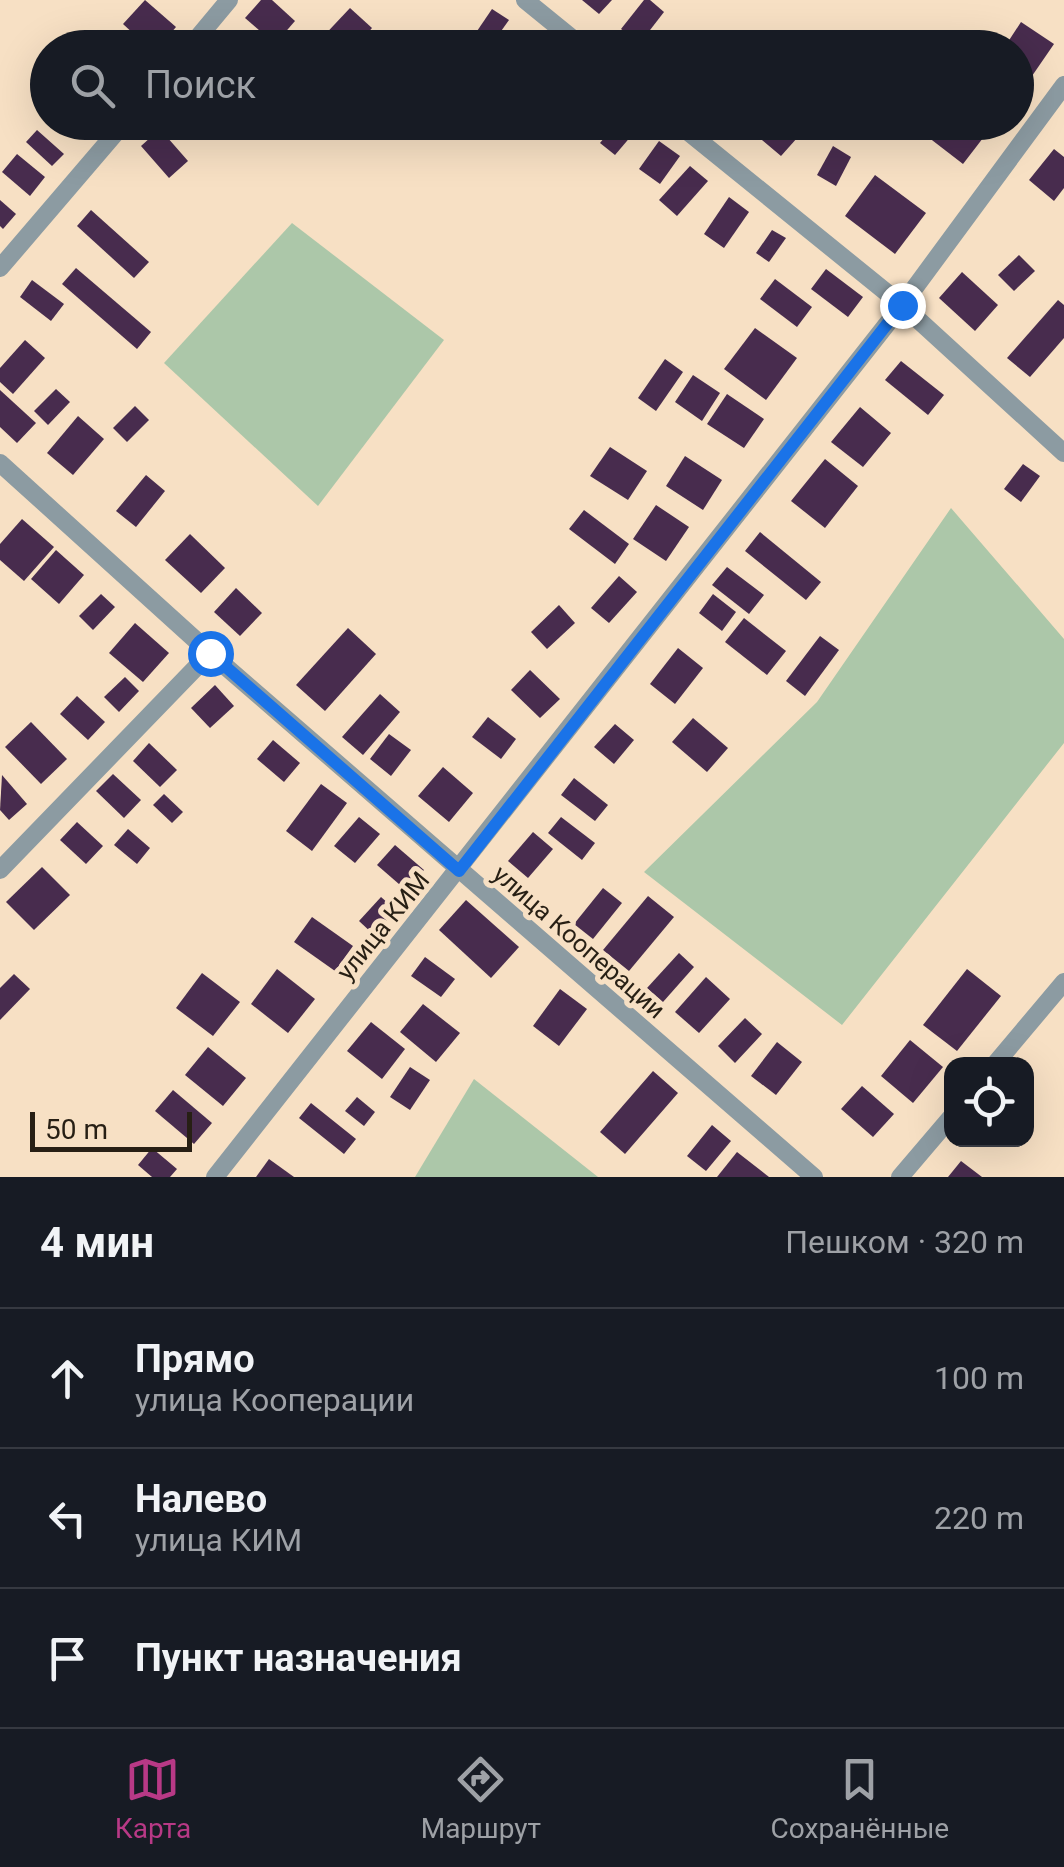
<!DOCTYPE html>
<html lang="ru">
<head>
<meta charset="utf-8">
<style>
  body { margin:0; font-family:Roboto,sans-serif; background:#20242c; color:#f1f3f6 }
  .controls { position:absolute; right:30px; bottom:30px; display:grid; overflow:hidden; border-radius:20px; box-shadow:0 10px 40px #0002 }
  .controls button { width:90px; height:90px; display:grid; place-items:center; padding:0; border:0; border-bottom:2px solid #363941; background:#171b24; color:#f1f3f6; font:50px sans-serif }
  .scale { position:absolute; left:30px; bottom:25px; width:162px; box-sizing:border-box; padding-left:10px; border:5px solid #271f14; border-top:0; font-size:28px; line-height:35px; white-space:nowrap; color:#271f14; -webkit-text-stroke:8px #f7e0c4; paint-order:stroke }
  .stop { position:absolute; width:30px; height:30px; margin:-22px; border:8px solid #1a73e8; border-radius:50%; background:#fff }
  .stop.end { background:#1a73e8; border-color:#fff; box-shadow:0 2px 10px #0008 }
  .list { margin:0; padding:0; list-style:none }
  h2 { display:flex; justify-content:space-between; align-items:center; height:130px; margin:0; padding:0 40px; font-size:42px }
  h2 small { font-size:32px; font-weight:400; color:#9ea1a6 }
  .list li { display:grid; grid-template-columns:65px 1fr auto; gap:30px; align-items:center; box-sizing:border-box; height:140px; padding:0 40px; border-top:2px solid #363941 }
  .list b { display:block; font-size:38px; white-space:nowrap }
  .list p { margin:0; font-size:32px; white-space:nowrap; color:#9ea1a6 }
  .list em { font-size:32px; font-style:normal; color:#9ea1a6 }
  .icon { flex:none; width:55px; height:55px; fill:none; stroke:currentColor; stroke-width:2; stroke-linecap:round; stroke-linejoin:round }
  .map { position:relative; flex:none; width:1064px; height:1177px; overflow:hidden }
  .search { position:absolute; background:#171b24; box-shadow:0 10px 40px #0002; left:30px; right:30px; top:30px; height:110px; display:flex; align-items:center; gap:25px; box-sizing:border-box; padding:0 35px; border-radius:55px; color:#9ea1a6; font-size:38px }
  .sheet { height:550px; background:#171b24 }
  nav { display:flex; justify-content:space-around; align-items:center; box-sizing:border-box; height:140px; border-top:2px solid #363941; background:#171b24; font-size:28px; color:#9ea1a6 }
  nav a { display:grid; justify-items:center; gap:5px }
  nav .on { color:#b83986 }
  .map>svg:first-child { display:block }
  .green { fill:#acc7a9 }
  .building { fill:#482c4e }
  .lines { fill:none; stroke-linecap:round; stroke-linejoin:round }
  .street { stroke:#8c9ba2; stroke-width:18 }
  .route { stroke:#1a73e8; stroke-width:12 }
  .labels { text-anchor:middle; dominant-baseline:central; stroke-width:10; stroke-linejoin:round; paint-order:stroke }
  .street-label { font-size:25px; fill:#271f14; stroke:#f7e0c4 }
</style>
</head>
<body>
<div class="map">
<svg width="1064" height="1177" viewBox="0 0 1064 1177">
  <rect width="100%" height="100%" fill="#f7e0c4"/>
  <!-- green -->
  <g class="green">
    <path d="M292,223L444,340L318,506L164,363Z"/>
    <path d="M951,508L1064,639V743L842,1025L644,872L817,702Z"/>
    <path d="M474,1079L598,1177H415Z"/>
  </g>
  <!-- building -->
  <g class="building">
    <path d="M145,0L176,27L158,48H149L123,24Z"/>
    <path d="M261,0H272L295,21L275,44L245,18Z"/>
    <path d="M582,0H612L599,14Z"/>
    <path d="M644,0H650L664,12L640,43L621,29Z"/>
    <path d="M350,8L372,28L355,48H325L318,42Z"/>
    <path d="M492,9L509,20L489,48L473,37Z"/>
    <path d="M1021,22L1054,44L1032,76L1016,65V48H1004Z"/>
    <path d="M705,30L721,41L717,48H692Z"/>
    <path d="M237,122H273L258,140Z"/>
    <path d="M617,122H631L638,128L615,155L600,143Z"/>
    <path d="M777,122H800L806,128L781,156L762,140Z"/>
    <path d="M939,122H962L983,138L963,164L928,137Z"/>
    <path d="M160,129L188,161L169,178L141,146Z"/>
    <path d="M37,130L64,154L52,166L26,142Z"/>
    <path d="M659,141L680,156L660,184L639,169Z"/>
    <path d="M833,146L851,157L836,186L817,175Z"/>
    <path d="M1054,149L1064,157V188L1054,201L1029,180Z"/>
    <path d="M17,154L45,177L30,196L2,172Z"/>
    <path d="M690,166L708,181L677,216L659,200Z"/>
    <path d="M875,175L926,213L895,254L845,216Z"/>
    <path d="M729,197L749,212L724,248L704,234Z"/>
    <path d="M0,200L16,214L3,229L0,226Z"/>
    <path d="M91,210L149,262L134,278L77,226Z"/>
    <path d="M772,230L786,238L769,262L756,253Z"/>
    <path d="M1019,255L1035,271L1014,291L998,275Z"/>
    <path d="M76,268L151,332L137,349L62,284Z"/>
    <path d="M826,269L863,297L848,317L811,289Z"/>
    <path d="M962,272L998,305L975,331L939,298Z"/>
    <path d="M775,279L812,307L797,327L760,299Z"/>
    <path d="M32,280L64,304L51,321L20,297Z"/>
    <path d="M1058,300L1064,305V338L1030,377L1007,358Z"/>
    <path d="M755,328L797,358L766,400L724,369Z"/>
    <path d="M25,340L45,358L13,394L0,382V368Z"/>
    <path d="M665,359L683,372L656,411L638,398Z"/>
    <path d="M901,361L944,395L928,415L885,380Z"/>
    <path d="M693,375L720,393L702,421L675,402Z"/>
    <path d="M56,389L70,402L48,425L34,411Z"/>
    <path d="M0,390L36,423L17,443L0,427Z"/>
    <path d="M727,394L764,419L744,448L707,424Z"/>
    <path d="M135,406L149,420L127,442L113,428Z"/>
    <path d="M860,407L891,433L863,467L831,442Z"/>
    <path d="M78,416L104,439L73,475L47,453Z"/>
    <path d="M610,447L647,471L628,500L590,476Z"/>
    <path d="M685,456L722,480L703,510L666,486Z"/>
    <path d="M825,459L858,486L825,528L791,501Z"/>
    <path d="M1023,464L1040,476L1021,502L1004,489Z"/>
    <path d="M146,475L165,491L136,527L116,511Z"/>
    <path d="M656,505L689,527L666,561L633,539Z"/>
    <path d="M584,510L629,544L615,564L569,529Z"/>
    <path d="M22,519L54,547L24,581L0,560V544Z"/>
    <path d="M760,532L821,582L806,600L745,551Z"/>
    <path d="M190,534L225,568L201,593L165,560Z"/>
    <path d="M56,550L84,575L59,604L31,579Z"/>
    <path d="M727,567L764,595L749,614L712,585Z"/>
    <path d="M619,576L637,592L609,623L591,608Z"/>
    <path d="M236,588L262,613L240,636L214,612Z"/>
    <path d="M101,594L115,607L93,630L79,616Z"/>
    <path d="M713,594L736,612L722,631L699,613Z"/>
    <path d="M559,605L575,623L547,649L531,632Z"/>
    <path d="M744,618L786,651L767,675L725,642Z"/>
    <path d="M135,623L169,653L143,682L109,653Z"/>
    <path d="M348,628L376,654L325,711L296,685Z"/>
    <path d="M820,636L839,650L805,696L786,681Z"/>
    <path d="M678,648L703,668L675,704L650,684Z"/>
    <path d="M530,670L560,699L540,718L511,690Z"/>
    <path d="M125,677L139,691L119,712L104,697Z"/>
    <path d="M215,685L234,706L210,728L191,708Z"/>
    <path d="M380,694L400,712L363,755L342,737Z"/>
    <path d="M77,696L105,722L88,740L60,714Z"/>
    <path d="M488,717L516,739L501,759L472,737Z"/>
    <path d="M693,718L728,748L707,772L672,742Z"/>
    <path d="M31,722L67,759L41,784L5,747Z"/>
    <path d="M615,724L634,740L614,764L594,747Z"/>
    <path d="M389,734L411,750L391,776L370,759Z"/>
    <path d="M273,740L300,763L284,782L257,759Z"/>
    <path d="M149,743L177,770L160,787L133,761Z"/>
    <path d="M443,767L473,793L449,822L418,796Z"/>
    <path d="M113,774L141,800L124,818L96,791Z"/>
    <path d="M2,775L27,804L9,820L0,810Z"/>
    <path d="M574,778L608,805L595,821L561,795Z"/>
    <path d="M321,784L347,803L312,851L286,831Z"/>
    <path d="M164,794L183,812L172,823L153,805Z"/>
    <path d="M359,817L380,834L355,863L334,846Z"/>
    <path d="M561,817L595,843L582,860L548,833Z"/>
    <path d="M77,822L103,846L86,864L60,840Z"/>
    <path d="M128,829L150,848L137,864L114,845Z"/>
    <path d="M533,832L553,849L528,878L508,861Z"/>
    <path d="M395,845L424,870L407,891L377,865Z"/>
    <path d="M42,867L70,895L34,930L6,902Z"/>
    <path d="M603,888L622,903L593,939L574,924Z"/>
    <path d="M648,896L674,917L629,971L603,950Z"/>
    <path d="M381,897L396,910L374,935L359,921Z"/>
    <path d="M466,900L519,947L491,978L439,930Z"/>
    <path d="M312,917L353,946L335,971L294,942Z"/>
    <path d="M679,953L694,967L663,1002L647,988Z"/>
    <path d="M425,957L455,979L441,997L411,976Z"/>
    <path d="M277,969L315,999L288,1033L251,1004Z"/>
    <path d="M967,969L1001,996L957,1051L923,1025Z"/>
    <path d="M202,973L240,1002L213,1036L176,1008Z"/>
    <path d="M14,974L30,989L0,1020V988Z"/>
    <path d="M706,977L730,999L699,1033L675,1012Z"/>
    <path d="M560,989L587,1009L559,1046L533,1026Z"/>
    <path d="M423,1004L460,1033L436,1062L400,1032Z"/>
    <path d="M745,1018L762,1034L735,1063L718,1046Z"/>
    <path d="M371,1022L405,1049L382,1079L347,1051Z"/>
    <path d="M910,1040L943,1067L913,1103L881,1076Z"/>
    <path d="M777,1042L802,1062L776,1095L751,1076Z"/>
    <path d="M208,1047L246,1078L223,1106L185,1075Z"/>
    <path d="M410,1067L430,1080L410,1110L390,1097Z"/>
    <path d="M653,1071L678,1093L625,1154L600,1132Z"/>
    <path d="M862,1086L894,1114L873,1137L841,1109Z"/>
    <path d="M173,1090L212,1123L194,1144L155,1111Z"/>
    <path d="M357,1097L375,1112L364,1126L345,1111Z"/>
    <path d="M311,1103L356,1139L344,1154L299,1118Z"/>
    <path d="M712,1125L731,1141L706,1171L687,1156Z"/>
    <path d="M152,1148L177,1169L170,1177H152L138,1165Z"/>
    <path d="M737,1152L769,1177H717Z"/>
    <path d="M269,1159L294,1177H256Z"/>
    <path d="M961,1161L982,1177H948Z"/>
  </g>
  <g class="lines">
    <!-- street -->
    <g class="street">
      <path d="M525,0L584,48"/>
      <path d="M189,48L229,0"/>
      <path d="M676,122L902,305L1064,453"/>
      <path d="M0,268L125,122"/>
      <path d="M0,463L210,653L814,1177"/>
      <path d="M0,870L210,653"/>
      <path d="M995,1064L1064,982"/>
      <path d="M215,1177L902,305L1064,85"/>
      <path d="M900,1177L952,1116"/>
    </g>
  </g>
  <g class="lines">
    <!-- route -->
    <path class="route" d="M210,653L459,871L902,305"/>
  </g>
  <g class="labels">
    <!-- street labels -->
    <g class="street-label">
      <text transform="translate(383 926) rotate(-51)">улица КИМ</text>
      <text transform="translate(579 942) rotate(41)">улица Кооперации</text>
    </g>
  </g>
</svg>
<div class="controls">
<button><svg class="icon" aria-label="locate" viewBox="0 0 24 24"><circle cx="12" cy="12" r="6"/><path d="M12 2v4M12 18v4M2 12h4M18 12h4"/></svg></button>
</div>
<div class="scale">50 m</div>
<div class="stop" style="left:210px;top:653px"></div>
<div class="stop end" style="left:902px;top:305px"></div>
<div class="search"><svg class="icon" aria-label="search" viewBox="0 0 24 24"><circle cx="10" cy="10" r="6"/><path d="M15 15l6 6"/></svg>Поиск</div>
</div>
<section class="sheet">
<h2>4 мин<small>Пешком · 320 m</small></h2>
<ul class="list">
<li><svg class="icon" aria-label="ahead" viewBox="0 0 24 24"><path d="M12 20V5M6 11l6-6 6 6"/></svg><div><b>Прямо</b><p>улица Кооперации</p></div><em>100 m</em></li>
<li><svg class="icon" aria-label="left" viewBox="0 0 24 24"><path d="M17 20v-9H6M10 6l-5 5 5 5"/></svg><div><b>Налево</b><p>улица КИМ</p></div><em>220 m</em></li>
<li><svg class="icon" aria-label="arrive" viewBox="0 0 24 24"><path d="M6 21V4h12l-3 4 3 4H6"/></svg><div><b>Пункт назначения</b></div></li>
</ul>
</section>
<nav>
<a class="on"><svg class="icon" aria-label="map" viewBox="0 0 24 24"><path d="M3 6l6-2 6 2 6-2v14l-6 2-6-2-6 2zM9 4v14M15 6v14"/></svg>Карта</a>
<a><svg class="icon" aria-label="directions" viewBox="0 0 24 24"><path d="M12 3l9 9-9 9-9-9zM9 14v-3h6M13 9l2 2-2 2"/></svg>Маршрут</a>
<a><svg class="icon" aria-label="saved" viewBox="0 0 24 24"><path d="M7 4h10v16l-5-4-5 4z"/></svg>Сохранённые</a>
</nav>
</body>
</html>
